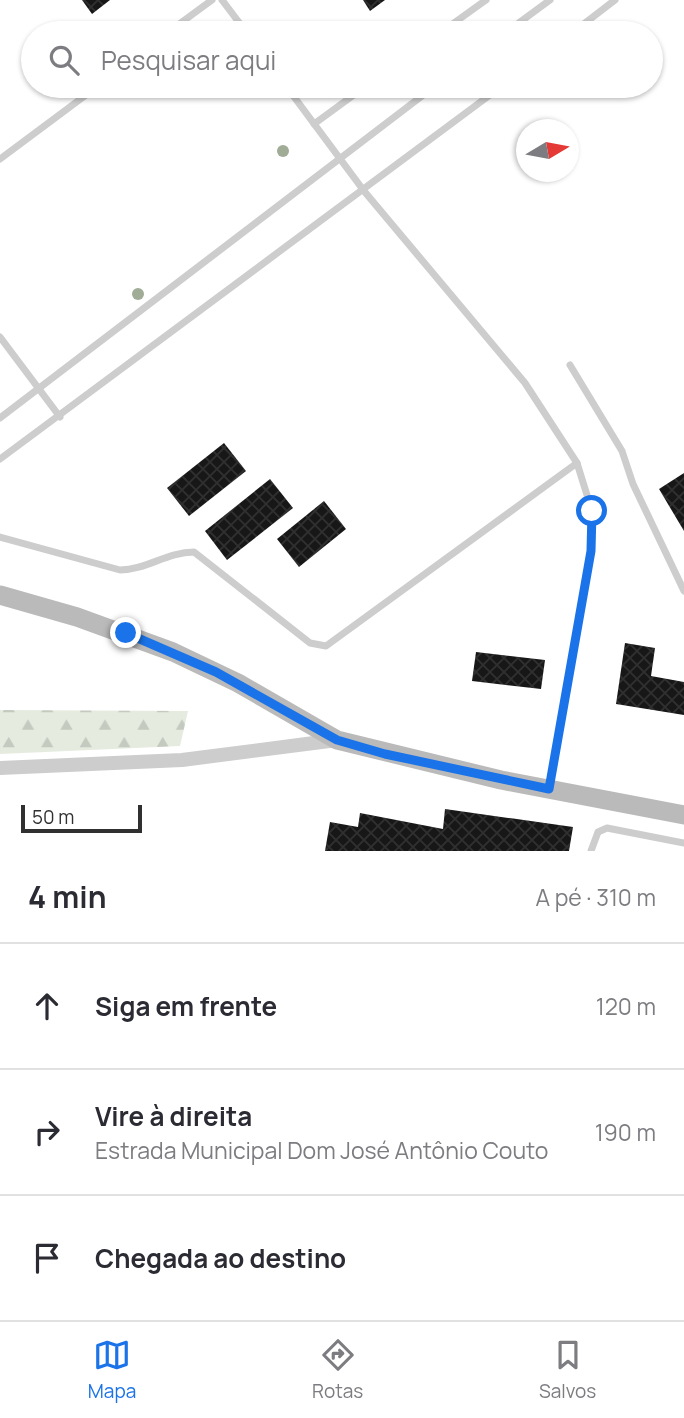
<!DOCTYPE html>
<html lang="pt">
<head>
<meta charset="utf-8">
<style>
  body { margin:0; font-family:Manrope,sans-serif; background:#f7f7f7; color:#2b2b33 }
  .compass { position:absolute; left:516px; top:119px; width:63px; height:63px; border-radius:50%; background:#fff; box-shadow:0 2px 5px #0004; rotate:80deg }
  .scale { position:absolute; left:21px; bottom:18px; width:121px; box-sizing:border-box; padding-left:7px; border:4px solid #303030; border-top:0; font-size:19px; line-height:24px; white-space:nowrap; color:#303030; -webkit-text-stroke:5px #fff; paint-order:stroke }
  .stop { position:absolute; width:21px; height:21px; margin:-16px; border:5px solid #1a73e8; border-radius:50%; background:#fff }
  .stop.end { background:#1a73e8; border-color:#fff; box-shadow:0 2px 7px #0008 }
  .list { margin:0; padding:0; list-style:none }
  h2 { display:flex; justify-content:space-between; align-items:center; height:91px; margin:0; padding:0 28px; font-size:30px }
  h2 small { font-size:23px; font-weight:400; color:#7c7c81 }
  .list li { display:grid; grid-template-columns:46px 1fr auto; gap:21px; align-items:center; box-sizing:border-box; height:126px; padding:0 28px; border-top:2px solid #e1e1e2 }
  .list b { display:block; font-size:26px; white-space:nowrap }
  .list p { margin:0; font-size:23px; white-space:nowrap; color:#7c7c81 }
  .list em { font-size:23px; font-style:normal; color:#7c7c81 }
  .icon { flex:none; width:38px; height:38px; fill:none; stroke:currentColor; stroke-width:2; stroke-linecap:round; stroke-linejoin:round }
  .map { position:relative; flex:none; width:684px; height:851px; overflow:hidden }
  .search { position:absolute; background:#fff; box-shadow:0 2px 5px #0004; left:21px; right:21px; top:21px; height:77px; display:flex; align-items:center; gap:18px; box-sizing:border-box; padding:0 24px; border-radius:38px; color:#7c7c81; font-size:26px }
  .sheet { height:469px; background:#fff }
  nav { display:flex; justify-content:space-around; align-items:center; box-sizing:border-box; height:98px; border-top:2px solid #e1e1e2; background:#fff; font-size:19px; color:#7c7c81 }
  nav a { display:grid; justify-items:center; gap:4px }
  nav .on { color:#1a73e8 }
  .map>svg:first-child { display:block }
  .forest { fill:url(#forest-firs) }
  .building { fill:url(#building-cross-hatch) }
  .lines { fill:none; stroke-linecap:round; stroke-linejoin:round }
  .service { stroke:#cdcdcd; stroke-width:7 }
  .minor { stroke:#cdcdcd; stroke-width:14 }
  .secondary { stroke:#bababa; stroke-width:19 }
  .tree { fill:#a0ac96 }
  .route { stroke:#1a73e8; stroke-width:9 }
</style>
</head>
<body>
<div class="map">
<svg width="684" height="851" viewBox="0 0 684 851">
  <defs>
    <pattern id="forest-firs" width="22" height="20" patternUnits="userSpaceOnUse" patternTransform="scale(1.75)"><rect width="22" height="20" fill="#e5ebdf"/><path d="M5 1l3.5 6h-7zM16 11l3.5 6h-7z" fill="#c5cac0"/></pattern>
    <pattern id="building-cross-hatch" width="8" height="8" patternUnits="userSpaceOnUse" patternTransform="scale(1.75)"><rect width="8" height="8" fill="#171717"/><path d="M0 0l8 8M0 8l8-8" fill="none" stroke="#303030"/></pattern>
  </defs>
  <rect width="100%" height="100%" fill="#fff"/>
  <!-- forest -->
  <path class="forest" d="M0,710L188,711L180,746L0,754Z"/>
  <!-- building -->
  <g class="building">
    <path d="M82,0H110L92,14Z"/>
    <path d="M363,0H385L370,11Z"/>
    <path d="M224,443L246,471L189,516L167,488Z"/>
    <path d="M684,473V531L659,489Z"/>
    <path d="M270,479L293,508L227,560L205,531Z"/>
    <path d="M324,501L346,529L299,567L277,539Z"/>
    <path d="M625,643L655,648L651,676L684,682V715L616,704Z"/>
    <path d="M476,652L545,660L541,689L472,681Z"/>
    <path d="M445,809L573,827L569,851H325L330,822L358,827L360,813L443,829Z"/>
  </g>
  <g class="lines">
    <!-- service -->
    <g class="service">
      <path d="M222,0L247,33"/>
      <path d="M167,33L212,0"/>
      <path d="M440,33L486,0"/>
      <path d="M505,33L550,0"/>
      <path d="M572,33L615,0"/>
      <path d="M314,124L366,86"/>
      <path d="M0,159L98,86"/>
      <path d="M0,337L60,417"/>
      <path d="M570,365L622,451L633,484L684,591"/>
      <path d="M0,418L435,86"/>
      <path d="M0,459L502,86"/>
      <path d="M0,537L120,570C146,570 167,552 194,552L310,643L326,646L577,463L525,383L364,191L286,86"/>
      <path d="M549,789L591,551L592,511L577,463"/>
      <path d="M591,851L598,832L607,828L684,843"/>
    </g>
    <!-- minor -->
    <path class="minor" d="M0,768L182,760L337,740"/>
    <!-- secondary -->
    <path class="secondary" d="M0,595L77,617L173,652L238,683L337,740L501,780L684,815"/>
  </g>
  <!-- trees -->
  <g class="tree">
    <circle cx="283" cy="151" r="6"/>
    <circle cx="138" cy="294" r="6"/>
  </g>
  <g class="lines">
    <!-- route -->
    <path class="route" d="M126,633L216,672L337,740L385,754L549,789L591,551L592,511"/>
  </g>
</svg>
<svg class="compass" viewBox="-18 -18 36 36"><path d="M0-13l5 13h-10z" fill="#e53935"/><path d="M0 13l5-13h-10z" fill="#7c7c81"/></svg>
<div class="scale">50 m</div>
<div class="stop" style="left:592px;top:511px"></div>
<div class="stop end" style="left:126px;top:633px"></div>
<div class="search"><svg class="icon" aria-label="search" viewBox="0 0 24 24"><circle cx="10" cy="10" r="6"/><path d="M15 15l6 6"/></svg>Pesquisar aqui</div>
</div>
<section class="sheet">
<h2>4 min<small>A pé · 310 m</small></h2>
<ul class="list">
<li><svg class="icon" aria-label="ahead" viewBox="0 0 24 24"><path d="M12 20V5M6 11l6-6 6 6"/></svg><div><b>Siga em frente</b></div><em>120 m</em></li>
<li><svg class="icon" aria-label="right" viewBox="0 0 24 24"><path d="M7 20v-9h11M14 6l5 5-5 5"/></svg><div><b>Vire à direita</b><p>Estrada Municipal Dom José Antônio Couto</p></div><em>190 m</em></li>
<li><svg class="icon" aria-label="arrive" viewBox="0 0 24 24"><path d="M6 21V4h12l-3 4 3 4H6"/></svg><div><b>Chegada ao destino</b></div></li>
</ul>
</section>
<nav>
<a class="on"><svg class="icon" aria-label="map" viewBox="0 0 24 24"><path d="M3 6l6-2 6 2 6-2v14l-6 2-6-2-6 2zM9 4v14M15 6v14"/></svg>Mapa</a>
<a><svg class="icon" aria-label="directions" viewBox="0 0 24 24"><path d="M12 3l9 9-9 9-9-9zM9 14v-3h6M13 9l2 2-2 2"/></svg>Rotas</a>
<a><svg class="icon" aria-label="saved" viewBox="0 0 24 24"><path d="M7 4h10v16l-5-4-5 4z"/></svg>Salvos</a>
</nav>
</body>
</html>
